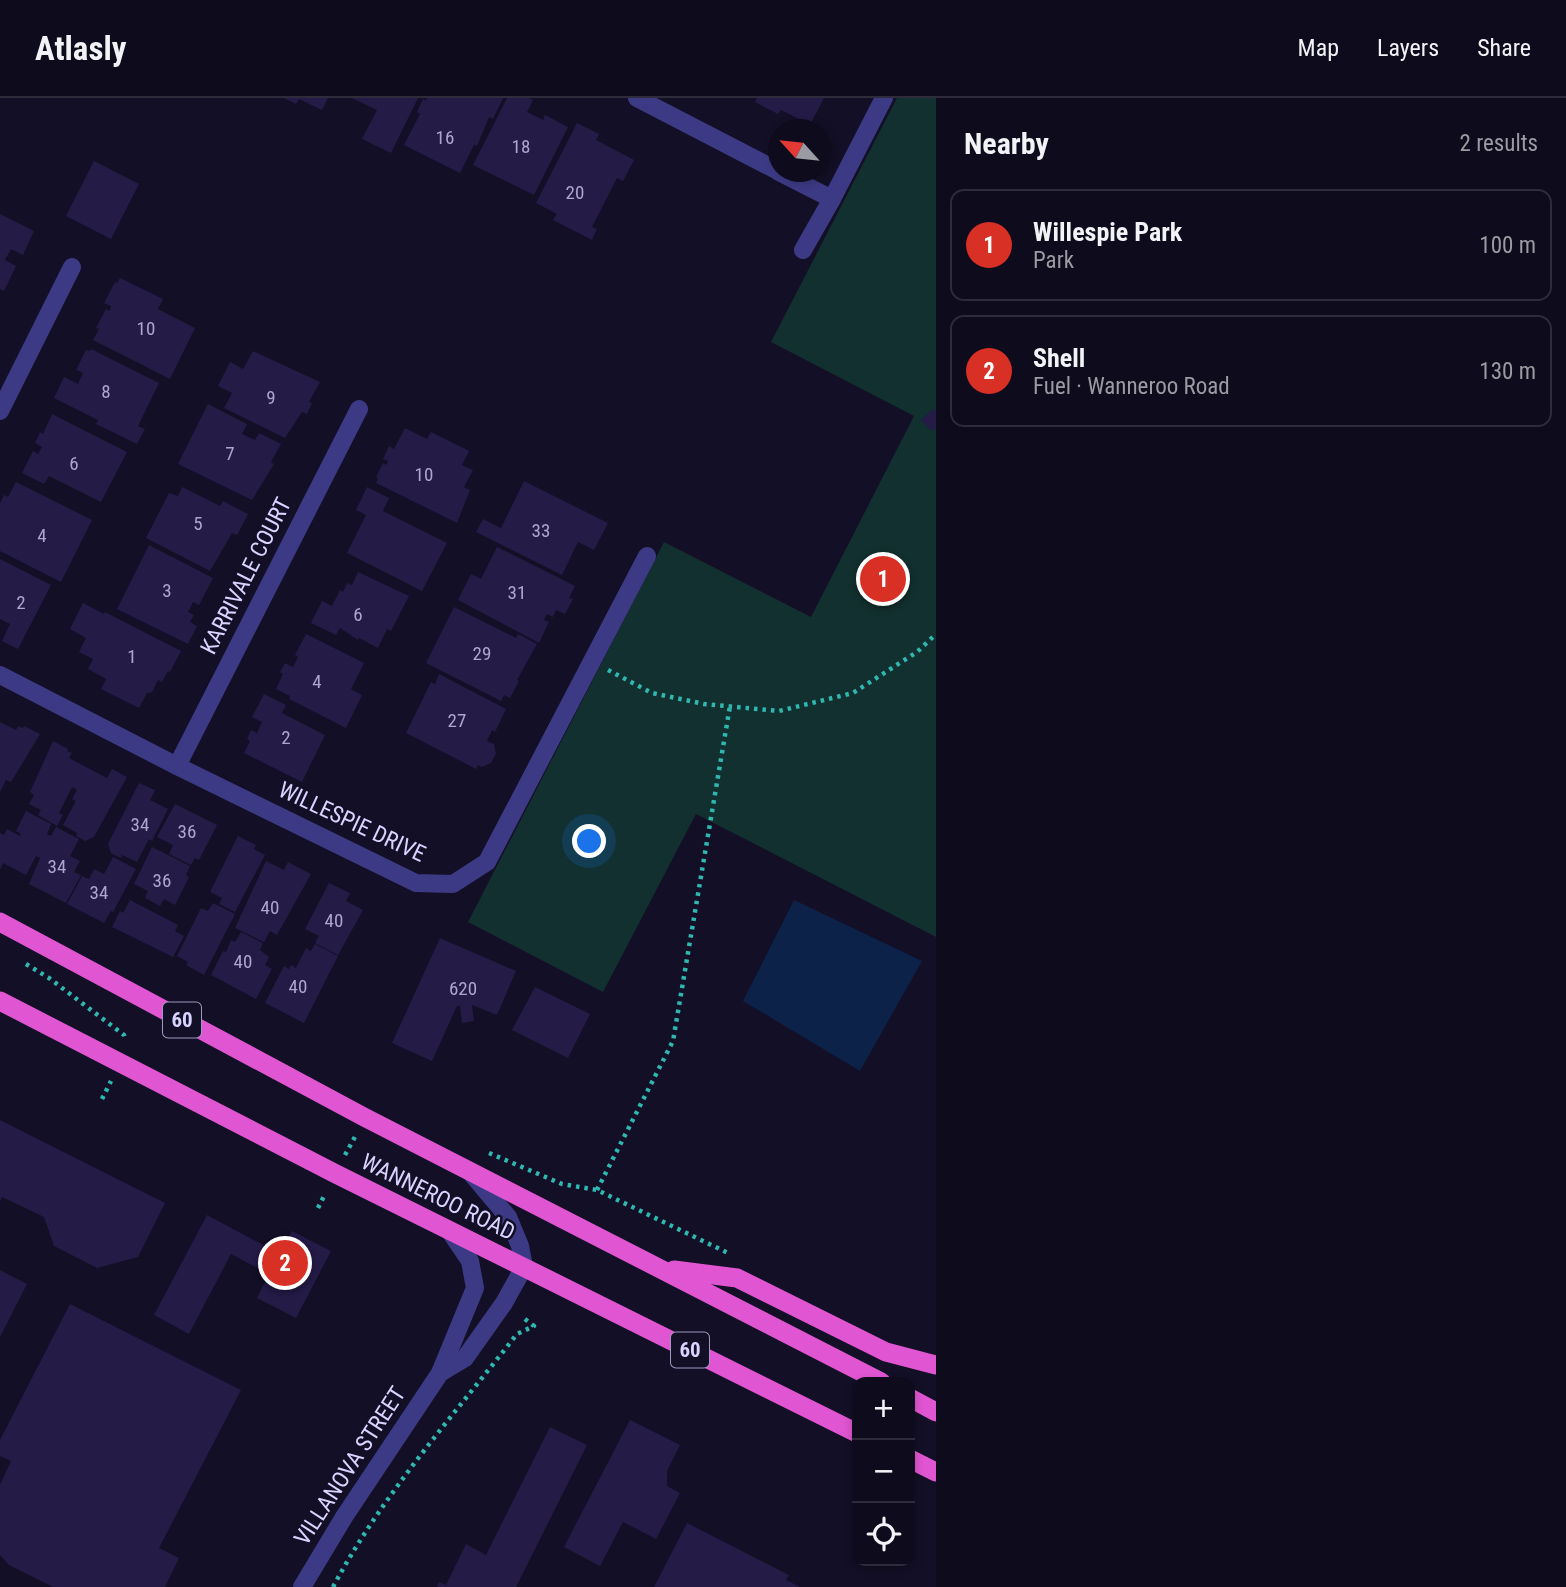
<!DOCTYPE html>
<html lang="en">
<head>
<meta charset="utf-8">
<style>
  body { margin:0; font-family:"Roboto Condensed",sans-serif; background:#1c1929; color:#f1f3f6 }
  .controls { position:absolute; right:21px; bottom:21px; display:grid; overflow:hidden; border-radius:14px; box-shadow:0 4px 10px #0003 }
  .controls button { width:63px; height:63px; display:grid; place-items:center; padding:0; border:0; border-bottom:2px solid #2e2b3b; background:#0e0b1c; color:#f1f3f6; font:35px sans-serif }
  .compass { position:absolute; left:768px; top:21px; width:63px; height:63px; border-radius:50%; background:#0e0b1c; box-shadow:0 4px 10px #0003; rotate:297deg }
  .you { position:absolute; left:590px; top:744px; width:24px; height:24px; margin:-18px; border:5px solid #fff; border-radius:50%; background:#1a73e8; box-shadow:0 0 0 10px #1a73e833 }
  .badge { display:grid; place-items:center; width:46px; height:46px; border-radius:50%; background:#d93025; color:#fff; font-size:23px; font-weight:700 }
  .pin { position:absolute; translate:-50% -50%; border:4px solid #fff; box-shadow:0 2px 7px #0006 }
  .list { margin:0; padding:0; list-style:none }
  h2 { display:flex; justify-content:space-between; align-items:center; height:91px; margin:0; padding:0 28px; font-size:30px }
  h2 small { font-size:23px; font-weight:400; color:#9b9ba3 }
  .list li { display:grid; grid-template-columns:46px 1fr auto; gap:21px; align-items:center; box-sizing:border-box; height:112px; margin:0 14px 14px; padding:0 14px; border:2px solid #2e2b3b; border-radius:14px }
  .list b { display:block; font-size:26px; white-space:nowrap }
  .list p { margin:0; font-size:23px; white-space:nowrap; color:#9b9ba3 }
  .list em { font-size:23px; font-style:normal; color:#9b9ba3 }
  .icon { flex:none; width:38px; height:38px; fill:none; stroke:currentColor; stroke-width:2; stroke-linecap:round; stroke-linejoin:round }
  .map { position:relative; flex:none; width:936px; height:1489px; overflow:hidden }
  header { display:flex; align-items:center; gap:42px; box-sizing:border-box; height:98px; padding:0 35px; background:#0e0b1c; border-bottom:2px solid #2e2b3b }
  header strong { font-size:33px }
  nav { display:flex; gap:38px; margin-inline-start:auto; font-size:24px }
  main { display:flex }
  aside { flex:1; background:#0e0b1c }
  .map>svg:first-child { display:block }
  .green { fill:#12302f }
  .water { fill:#0c2248 }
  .building { fill:#241b47 }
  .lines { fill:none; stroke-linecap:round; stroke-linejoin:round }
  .path { stroke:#2fb8b0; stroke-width:4.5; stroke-dasharray:3.5 5; stroke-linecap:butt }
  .minor { stroke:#3d3a85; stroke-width:18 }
  .trunk { stroke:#e055d1; stroke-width:19 }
  .labels { text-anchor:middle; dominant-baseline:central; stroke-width:5; stroke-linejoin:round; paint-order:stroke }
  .number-label { font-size:19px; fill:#aca6d1 }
  .shield { fill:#130f26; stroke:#9e99be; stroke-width:2 }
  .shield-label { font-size:21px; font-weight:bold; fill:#d9d4ff }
  .street-label { font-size:23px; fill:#d9d4ff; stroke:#130f26 }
</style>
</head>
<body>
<header>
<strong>Atlasly</strong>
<nav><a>Map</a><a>Layers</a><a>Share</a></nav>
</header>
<main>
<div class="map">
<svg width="936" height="1489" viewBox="0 0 936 1489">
  <rect width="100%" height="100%" fill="#130f26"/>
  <!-- green -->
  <path class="green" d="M897,0H936V839L696,716L603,894L468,824L664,444L811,519L914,318L771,244Z"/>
  <!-- water -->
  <path class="water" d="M794,802L922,863L860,973L743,903Z"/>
  <!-- building -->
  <g class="building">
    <path d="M284,0H328L322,12L299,1L296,6Z"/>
    <path d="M352,0H418L391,55L362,41L377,12Z"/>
    <path d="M427,0H503L493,21L489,19L477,48L474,47L460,75L404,47L420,16L417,14L423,1L426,2Z"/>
    <path d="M507,0H529L533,2L527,14L543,22L545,17L568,29L534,97L473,67Z"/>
    <path d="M757,0H824L810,27L781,12L778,16L755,4Z"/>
    <path d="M577,25L599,36L596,42L634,62L623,83L617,80L592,129L597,131L592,142L553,122L557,116L536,105Z"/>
    <path d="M94,63L139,86L111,141L66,118Z"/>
    <path d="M0,116L34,133L23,157L11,151L5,162L16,168L4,193L0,191Z"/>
    <path d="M120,180L163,201L158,211L195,230L170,281L93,242L99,231L96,230L106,211L110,213L111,208L104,205L115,184L117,185Z"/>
    <path d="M91,251L159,285L138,328L145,331L137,346L96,326L98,322L54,300L64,279L78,286L83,275L76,272L86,252L90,253Z"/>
    <path d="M253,253L320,284L309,304L312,305L307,316L302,314L285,340L224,310L232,295L218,288L230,264L243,271Z"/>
    <path d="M208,306L247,326L242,336L255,342L259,335L281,346L271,364L274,366L252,402L178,366Z"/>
    <path d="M933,311L936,314V329L932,333L921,322Z"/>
    <path d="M52,316L127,354L101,404L49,378L44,386L22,375L33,353L38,356L42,349L35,345L40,334L43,336Z"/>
    <path d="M405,330L427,341L431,334L469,353L462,367L473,372L464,389L470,392L457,425L376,385L378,380L376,379L383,365L386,367L388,363L383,361L389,348L394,351Z"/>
    <path d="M524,383L608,425L594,452L578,444L562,477L476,434L483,421L501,430Z"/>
    <path d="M16,384L92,422L61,484L0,453V405L4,397L8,399Z"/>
    <path d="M182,389L220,408L223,403L248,416L237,437L232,435L210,473L146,440L169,395L178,398Z"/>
    <path d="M367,389L389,400L383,413L447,445L422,493L347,455L366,417L356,412Z"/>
    <path d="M149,447L213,480L199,507L193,504L188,514L194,517L190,524L197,528L188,546L117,511Z"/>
    <path d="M497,449L575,488L569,500L573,501L565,516L556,512L553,519L547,516L544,522L549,524L539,545L458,502L471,476L481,481Z"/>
    <path d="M0,461L51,487L18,551L2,543L10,526L0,521Z"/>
    <path d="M358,474L409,498L391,533L387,531L378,550L359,540L358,542L340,530L336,537L311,525L322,503L332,508L340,492L343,494L347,485L352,487Z"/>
    <path d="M83,505L104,516L105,514L181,553L170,574L168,573L162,584L158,582L152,594L147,595L139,610L101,591L106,581L88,571L93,561L79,554L86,540L70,531Z"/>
    <path d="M454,509L516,540L518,536L537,546L517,582L519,583L510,600L504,597L501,603L426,565Z"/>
    <path d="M306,536L364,565L351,591L362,597L346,630L289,601L290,598L276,591L283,576L280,574L285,565L293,569L298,559L295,557Z"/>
    <path d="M439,576L506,611L495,634L492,632L487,643L494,646L496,656L491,665L482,669L478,667L476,671L406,635L431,584L435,586Z"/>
    <path d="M264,596L286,607L282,615L325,637L302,684L244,655L250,643L247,641L251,632L257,635L262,624L252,619Z"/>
    <path d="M0,624L16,632L18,628L23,630L24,628L40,636L11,684L6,682L0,694Z"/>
    <path d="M53,643L68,651L67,653L72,655L69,660L107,680L112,671L127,679L94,739L85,743L76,738L77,735L63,727L76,703L72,701L77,692L72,689L59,715L63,717L57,728L38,717L41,712L29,706L34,697L30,694Z"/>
    <path d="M139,685L155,692L150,702L168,711L152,743L149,741L137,764L122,757L121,760L111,755L108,746Z"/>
    <path d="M175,706L217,727L199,762L195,760L191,767L169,756L173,747L157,739Z"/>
    <path d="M26,713L51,726L47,736L51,738L56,729L79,741L70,758L80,763L74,774L81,777L66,805L29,786L40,760L36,758L26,777L3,765L0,772V735L4,737L7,731L20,738L21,736L16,733Z"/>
    <path d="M238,738L256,747L254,751L265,757L235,814L219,806L222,800L210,794Z"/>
    <path d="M152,749L190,768L186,777L189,779L175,807L164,801L160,808L145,800L148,793L134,786Z"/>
    <path d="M113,759L136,771L113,814L111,813L104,825L67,806L82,778L89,781L94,771L104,776Z"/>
    <path d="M266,763L284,772L288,764L311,776L277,837L270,833L264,844L235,830Z"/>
    <path d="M329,785L350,795L346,803L363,812L338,857L315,845L319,838L305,831Z"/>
    <path d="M130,802L178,827L175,833L184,838L173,859L112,829L120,813L123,815Z"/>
    <path d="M213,805L235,816L204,877L186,867L188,864L177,858L201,810L208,813Z"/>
    <path d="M241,834L263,845L260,852L269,859L265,867L272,871L256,901L211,877L223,853L226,854L231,842L235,844Z"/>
    <path d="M440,840L516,873L497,917L472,907L474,923L462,925L460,908H457L432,963L392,945Z"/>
    <path d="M315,846L338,858L304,925L265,905L284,868L289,871L291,867L296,870L306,850L311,853Z"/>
    <path d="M535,889L590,916L568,960L512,932Z"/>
    <path d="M0,1022L165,1105L138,1159L97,1170L54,1148L44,1119L2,1099L0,1103Z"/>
    <path d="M207,1117L280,1156L292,1133L331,1153L296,1220L257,1200L269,1176L231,1156L189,1236L154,1217Z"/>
    <path d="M0,1172L27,1186L0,1239Z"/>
    <path d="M70,1206L241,1292L159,1450L179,1460L165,1489H53L9,1467L0,1457V1387L11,1363L0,1358V1342Z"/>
    <path d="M630,1322L680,1347L667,1373V1388L680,1395L656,1441L623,1424L600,1468L564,1449Z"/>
    <path d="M550,1329L587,1347L516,1489H437L439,1484L446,1487L466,1446L486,1457Z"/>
    <path d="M687,1425L789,1477L786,1482L800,1489H654Z"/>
  </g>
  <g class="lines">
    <!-- path -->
    <g class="path">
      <path d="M608,572L652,595L704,606L779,613L853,595L917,554L936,536"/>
      <path d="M26,866L49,880L124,937L126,943"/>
      <path d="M102,1001L111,983"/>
      <path d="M489,1055L562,1086L597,1092L728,1155"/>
      <path d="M345,1057L356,1037"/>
      <path d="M597,1092L673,943L730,608"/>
      <path d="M318,1110L325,1096"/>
      <path d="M333,1489C382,1397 453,1318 517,1236L534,1228L521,1218"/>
    </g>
    <!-- minor -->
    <g class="minor">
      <path d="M637,0L778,73"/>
      <path d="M779,74L832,101"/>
      <path d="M803,152L832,101L884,0"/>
      <path d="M0,313L72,169"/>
      <path d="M0,577L177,668L416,785L453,786L487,764L647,458"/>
      <path d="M177,668L359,311"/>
      <path d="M440,1275L465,1260L504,1205L524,1169L520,1148L508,1119L471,1075"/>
      <path d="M302,1489L344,1419L440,1275L475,1190L470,1163L449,1132"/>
    </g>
    <!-- trunk -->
    <g class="trunk">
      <path d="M0,824L364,1019L881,1284"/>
      <path d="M0,903L336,1076L857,1335"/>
      <path d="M674,1172L737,1180L886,1254L936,1267"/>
      <path d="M910,1300L936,1314"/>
      <path d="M910,1361L936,1374"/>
    </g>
  </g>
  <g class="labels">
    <!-- number labels -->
    <g class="number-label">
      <text x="445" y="39">16</text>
      <text x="521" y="48">18</text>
      <text x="575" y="94">20</text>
      <text x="146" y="230">10</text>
      <text x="106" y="293">8</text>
      <text x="271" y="299">9</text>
      <text x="230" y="355">7</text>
      <text x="74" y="365">6</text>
      <text x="424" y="376">10</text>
      <text x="198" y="425">5</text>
      <text x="541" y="432">33</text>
      <text x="42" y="437">4</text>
      <text x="167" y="492">3</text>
      <text x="517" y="494">31</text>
      <text x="21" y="504">2</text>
      <text x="358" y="516">6</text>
      <text x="482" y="555">29</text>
      <text x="132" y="558">1</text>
      <text x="317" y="583">4</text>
      <text x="457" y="622">27</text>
      <text x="286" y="639">2</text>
      <text x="140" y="726">34</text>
      <text x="187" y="733">36</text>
      <text x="57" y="768">34</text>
      <text x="162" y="782">36</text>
      <text x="99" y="794">34</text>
      <text x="270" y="809">40</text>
      <text x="334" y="822">40</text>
      <text x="243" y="863">40</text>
      <text x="298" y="888">40</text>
      <text x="463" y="890">620</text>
    </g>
    <!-- shield labels -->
    <g class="shield">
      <rect x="163" y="904.5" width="38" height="35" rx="5"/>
      <rect x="671" y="1234.5" width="38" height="35" rx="5"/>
    </g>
    <g class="shield-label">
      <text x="182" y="922">60</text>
      <text x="690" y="1252">60</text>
    </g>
    <!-- street labels -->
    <g class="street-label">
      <text transform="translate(246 478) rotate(-63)">KARRIVALE COURT</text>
      <text transform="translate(352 724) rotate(25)">WILLESPIE DRIVE</text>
      <text transform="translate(438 1099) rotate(26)">WANNEROO ROAD</text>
      <text transform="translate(350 1368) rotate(-57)">VILLANOVA STREET</text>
    </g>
  </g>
</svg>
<div class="controls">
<button>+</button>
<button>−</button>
<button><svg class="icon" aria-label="locate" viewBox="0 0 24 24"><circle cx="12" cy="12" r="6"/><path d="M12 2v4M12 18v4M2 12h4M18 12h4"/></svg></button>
</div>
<svg class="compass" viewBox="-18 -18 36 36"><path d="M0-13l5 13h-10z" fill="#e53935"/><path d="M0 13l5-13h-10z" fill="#9b9ba3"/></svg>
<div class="you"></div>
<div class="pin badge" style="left:883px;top:481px">1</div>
<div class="pin badge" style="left:285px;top:1165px">2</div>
</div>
<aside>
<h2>Nearby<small>2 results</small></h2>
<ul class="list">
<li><span class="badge">1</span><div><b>Willespie Park</b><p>Park</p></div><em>100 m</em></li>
<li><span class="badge">2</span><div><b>Shell</b><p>Fuel · Wanneroo Road</p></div><em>130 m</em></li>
</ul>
</aside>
</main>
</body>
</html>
